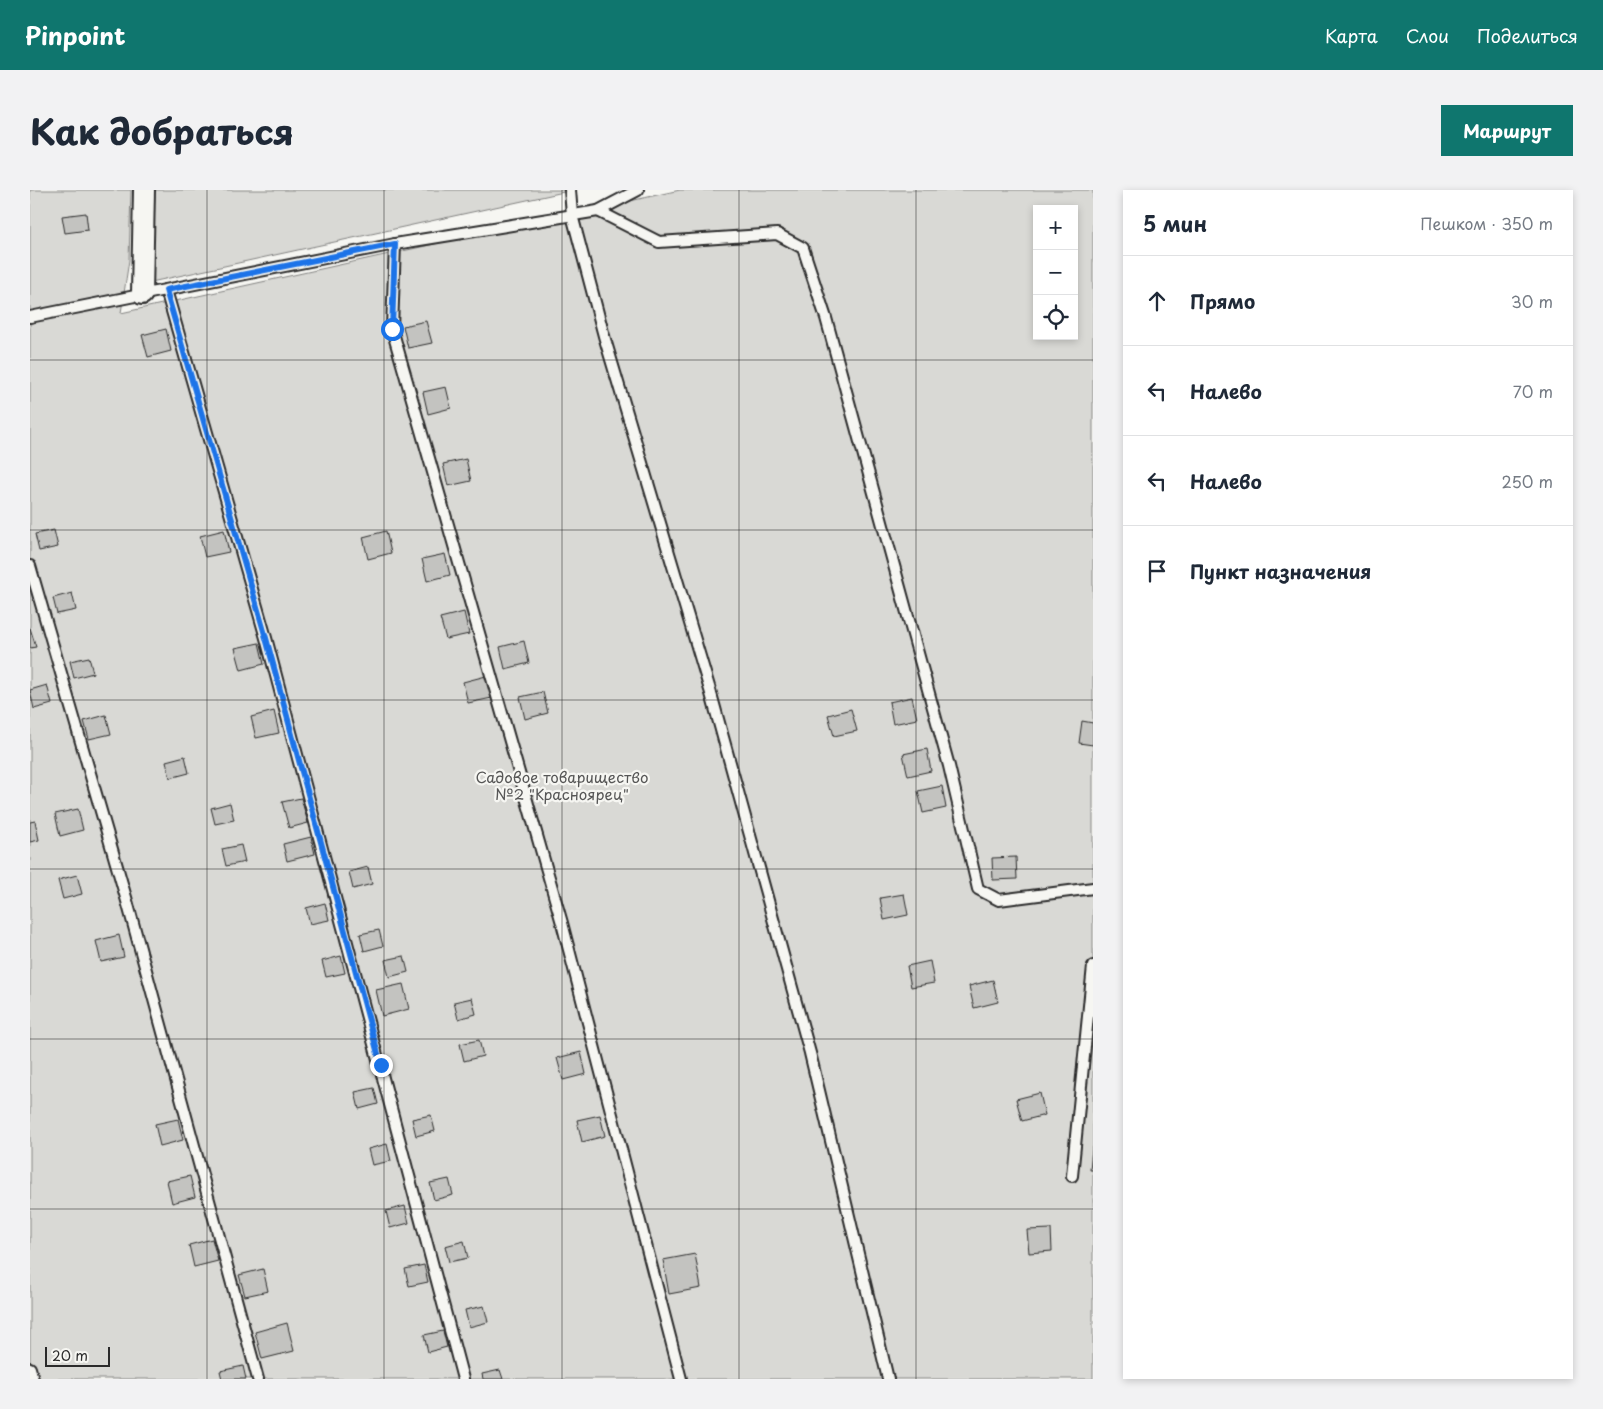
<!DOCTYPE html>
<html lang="ru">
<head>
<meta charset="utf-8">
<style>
  body { margin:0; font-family:"Playpen Sans",sans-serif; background:#f2f2f3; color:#1f2937 }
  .controls { position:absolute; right:15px; top:15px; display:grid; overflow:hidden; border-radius:0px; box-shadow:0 2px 8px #0003 }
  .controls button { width:45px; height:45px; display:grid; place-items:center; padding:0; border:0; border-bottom:1px solid #e0e1e3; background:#fff; color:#1f2937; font:25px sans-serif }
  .scale { position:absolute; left:15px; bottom:12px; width:65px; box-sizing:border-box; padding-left:5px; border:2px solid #2b2b2b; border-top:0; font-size:14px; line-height:18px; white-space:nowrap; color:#2b2b2b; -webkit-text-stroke:4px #f6f6f2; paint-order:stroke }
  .stop { position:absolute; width:15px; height:15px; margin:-11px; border:4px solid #1a73e8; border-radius:50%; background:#fff }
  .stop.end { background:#1a73e8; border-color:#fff; box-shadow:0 1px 5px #0008 }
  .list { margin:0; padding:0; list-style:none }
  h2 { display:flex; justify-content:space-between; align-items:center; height:65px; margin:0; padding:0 20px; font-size:21px }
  h2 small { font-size:16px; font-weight:400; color:#747a83 }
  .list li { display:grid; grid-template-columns:32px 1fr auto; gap:15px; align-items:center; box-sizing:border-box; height:90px; padding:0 20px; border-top:1px solid #e0e1e3 }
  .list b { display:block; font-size:19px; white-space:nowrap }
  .list em { font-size:16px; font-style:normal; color:#747a83 }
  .icon { flex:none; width:28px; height:28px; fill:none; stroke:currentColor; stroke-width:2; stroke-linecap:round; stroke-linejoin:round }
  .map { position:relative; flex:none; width:1063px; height:1189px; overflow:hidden; border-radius:0px }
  header { display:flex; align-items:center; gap:30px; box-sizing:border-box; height:70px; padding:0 25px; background:#0f766e; color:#fff }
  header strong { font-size:24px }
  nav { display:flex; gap:28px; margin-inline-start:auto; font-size:18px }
  .intro { display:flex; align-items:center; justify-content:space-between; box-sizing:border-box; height:120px; padding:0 30px }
  h1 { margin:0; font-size:35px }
  .button { padding:12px 22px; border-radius:0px; background:#0f766e; color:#fff; font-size:18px; font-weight:700 }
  main { display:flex; gap:30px; padding:0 30px }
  aside { flex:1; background:#fff; border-radius:0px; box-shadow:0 2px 8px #0003 }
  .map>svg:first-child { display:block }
  .green { fill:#d9d9d5; stroke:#828280; fill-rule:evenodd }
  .building { fill:#c3c3c0; stroke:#2b2b2b }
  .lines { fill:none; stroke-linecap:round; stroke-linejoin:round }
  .service-casing { stroke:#2b2b2b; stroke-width:14 }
  .minor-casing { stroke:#2b2b2b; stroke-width:24 }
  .service { stroke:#f6f6f2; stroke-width:10 }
  .minor { stroke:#f6f6f2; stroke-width:20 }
  .route { stroke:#1a73e8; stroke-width:6 }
  .grid { fill:none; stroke:#2b2b2b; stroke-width:1; stroke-opacity:0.55 }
  .labels { text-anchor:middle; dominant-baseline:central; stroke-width:4.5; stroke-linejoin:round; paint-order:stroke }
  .park-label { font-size:15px; fill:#565656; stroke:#f6f6f2 }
</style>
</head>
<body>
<header>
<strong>Pinpoint</strong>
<nav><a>Карта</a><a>Слои</a><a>Поделиться</a></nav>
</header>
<div class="intro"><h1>Как добраться</h1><a class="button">Маршрут</a></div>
<main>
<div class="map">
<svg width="1063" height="1189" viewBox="0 0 1063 1189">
  <rect width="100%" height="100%" fill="#f6f6f2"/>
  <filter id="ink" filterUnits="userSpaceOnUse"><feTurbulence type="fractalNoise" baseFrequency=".02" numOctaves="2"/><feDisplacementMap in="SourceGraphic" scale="10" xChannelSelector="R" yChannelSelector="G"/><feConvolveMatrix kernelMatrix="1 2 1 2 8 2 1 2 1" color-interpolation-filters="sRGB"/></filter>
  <g filter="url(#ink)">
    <!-- green -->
    <g class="green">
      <path d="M0,0H101L99,70L91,123L650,0H1063V1189H0ZM1007,19H1044V146H1007Z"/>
      <path d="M123,0H543L121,92Z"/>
    </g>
    <!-- building -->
    <g class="building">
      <path d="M56,23L58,40L35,43L32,26Z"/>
      <path d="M396,131L402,153L378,158L373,136Z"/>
      <path d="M136,139L141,161L118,167L112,145Z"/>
      <path d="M416,197L421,218L398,224L393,202Z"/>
      <path d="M436,269L441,291L418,296L413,274Z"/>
      <path d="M24,340L28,357L9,361L5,344Z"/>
      <path d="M194,340L199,362L175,367L170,346Z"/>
      <path d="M356,341L361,363L338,369L333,347Z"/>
      <path d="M415,364L420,385L397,391L392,369Z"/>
      <path d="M42,403L46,420L27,424L23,408Z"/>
      <path d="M434,422L439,444L416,449L410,428Z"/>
      <path d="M0,438L6,457L0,458Z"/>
      <path d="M494,451L499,473L475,479L470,457Z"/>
      <path d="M229,453L234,474L211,480L205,458Z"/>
      <path d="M59,467L63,483L44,488L40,471Z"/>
      <path d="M456,486L462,508L438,513L433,492Z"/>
      <path d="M17,495L22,514L4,519L0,500Z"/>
      <path d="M513,502L518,523L495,529L490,507Z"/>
      <path d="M882,507L887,529L863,534L859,512Z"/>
      <path d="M821,519L827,541L804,546L798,525Z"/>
      <path d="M244,521L249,543L226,548L221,527Z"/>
      <path d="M76,525L81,544L59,549L54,531Z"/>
      <path d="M1052,531L1063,533V555L1049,553Z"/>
      <path d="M897,559L901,581L878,586L873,564Z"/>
      <path d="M155,566L159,583L140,588L136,571Z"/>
      <path d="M912,596L916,618L893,623L888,601Z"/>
      <path d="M271,608L278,633L259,638L252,612Z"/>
      <path d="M200,613L204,630L185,634L181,618Z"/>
      <path d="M48,619L53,640L30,646L25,624Z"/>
      <path d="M5,631L9,650L0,652V632Z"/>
      <path d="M281,647L285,664L257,671L253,654Z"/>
      <path d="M211,655L215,672L196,676L192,659Z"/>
      <path d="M986,667L987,689L963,690L962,668Z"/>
      <path d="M338,677L342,694L323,699L319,682Z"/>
      <path d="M47,685L52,704L33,709L28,690Z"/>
      <path d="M874,704L878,725L854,730L850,708Z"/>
      <path d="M295,713L299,730L280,734L276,718Z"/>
      <path d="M349,740L353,756L334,761L330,744Z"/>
      <path d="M89,745L94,767L71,772L66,751Z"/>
      <path d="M311,766L315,783L296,787L292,771Z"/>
      <path d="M374,766L378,782L359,787L355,770Z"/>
      <path d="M900,771L904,793L881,797L877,776Z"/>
      <path d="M963,790L968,812L944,818L939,796Z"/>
      <path d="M373,794L379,819L352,826L346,800Z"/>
      <path d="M442,808L446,824L428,829L424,812Z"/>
      <path d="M449,850L453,866L434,871L430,854Z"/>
      <path d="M551,862L556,884L533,890L527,868Z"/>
      <path d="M344,898L348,914L329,919L325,902Z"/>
      <path d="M1010,903L1015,925L992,931L986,909Z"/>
      <path d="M401,925L405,941L386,946L382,929Z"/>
      <path d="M570,925L575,946L552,952L547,930Z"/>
      <path d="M148,929L153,950L130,956L125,934Z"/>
      <path d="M357,954L361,971L342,975L338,959Z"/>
      <path d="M1062,958H1063V980H1060Z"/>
      <path d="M160,986L165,1007L142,1013L137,991Z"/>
      <path d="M419,989L423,1005L404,1010L400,993Z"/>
      <path d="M375,1016L379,1033L360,1038L356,1021Z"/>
      <path d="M1021,1039L1022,1061L999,1063L997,1040Z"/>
      <path d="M182,1049L188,1071L164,1077L159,1055Z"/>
      <path d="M434,1051L438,1068L419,1072L415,1056Z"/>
      <path d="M665,1064L671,1098L639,1104L633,1070Z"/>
      <path d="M394,1075L398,1092L379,1096L375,1079Z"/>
      <path d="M233,1079L238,1101L215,1106L209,1085Z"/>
      <path d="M454,1116L458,1132L439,1137L435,1120Z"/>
      <path d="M257,1133L264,1161L232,1169L225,1142Z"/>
      <path d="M413,1141L417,1157L398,1162L394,1145Z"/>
      <path d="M213,1176L216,1189H192L190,1181Z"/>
      <path d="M470,1180L473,1189H453L452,1184Z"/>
    </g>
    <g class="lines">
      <defs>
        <g id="service">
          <path d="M540,0L542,25L574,146L680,500L780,863L858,1189"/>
          <path d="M568,21L629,52L747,44L773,58L796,128L919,576L948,699L969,710L1063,698"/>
          <path d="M365,54L362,139L532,733L651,1189"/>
          <path d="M136,100L236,448L433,1189"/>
          <path d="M0,127L365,54L568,21L608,0"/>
          <path d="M0,376L97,711L228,1189"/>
          <path d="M1042,986L1063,776"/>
          <path d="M0,1178L3,1189"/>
        </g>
        <path id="minor" d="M112,104L114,0"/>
      </defs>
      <!-- service casing -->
      <use href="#service" class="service-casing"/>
      <!-- minor casing -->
      <use href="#minor" class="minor-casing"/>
      <!-- service -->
      <use href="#service" class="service"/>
      <!-- minor -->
      <use href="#minor" class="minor"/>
    </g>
  </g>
  <g class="lines" filter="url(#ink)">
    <!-- route -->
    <path class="route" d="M351,875L236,448L136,100L365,54L362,139"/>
  </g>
  <!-- grid -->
  <path class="grid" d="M177,0V1189M354,0V1189M532,0V1189M709,0V1189M886,0V1189M0,170H1063M0,340H1063M0,510H1063M0,679H1063M0,849H1063M0,1019H1063"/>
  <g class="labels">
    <!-- park labels -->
    <g class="park-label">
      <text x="532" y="586">Садовое товарищество<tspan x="532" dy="17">№2 "Красноярец"</tspan></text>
    </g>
  </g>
</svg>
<div class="controls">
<button>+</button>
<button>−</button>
<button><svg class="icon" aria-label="locate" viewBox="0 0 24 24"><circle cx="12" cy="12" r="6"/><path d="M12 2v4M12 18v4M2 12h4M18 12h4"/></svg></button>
</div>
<div class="scale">20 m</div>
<div class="stop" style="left:362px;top:139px"></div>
<div class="stop end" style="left:351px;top:875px"></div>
</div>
<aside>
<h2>5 мин<small>Пешком · 350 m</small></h2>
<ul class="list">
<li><svg class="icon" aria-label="ahead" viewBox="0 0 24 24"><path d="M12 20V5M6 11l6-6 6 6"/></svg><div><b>Прямо</b></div><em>30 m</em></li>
<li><svg class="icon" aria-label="left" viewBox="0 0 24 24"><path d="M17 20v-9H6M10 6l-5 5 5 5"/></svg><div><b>Налево</b></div><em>70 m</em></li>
<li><svg class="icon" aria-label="left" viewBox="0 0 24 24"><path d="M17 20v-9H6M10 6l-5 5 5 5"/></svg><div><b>Налево</b></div><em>250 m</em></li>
<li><svg class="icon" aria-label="arrive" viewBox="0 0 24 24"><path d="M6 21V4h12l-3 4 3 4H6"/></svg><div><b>Пункт назначения</b></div></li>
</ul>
</aside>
</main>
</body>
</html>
